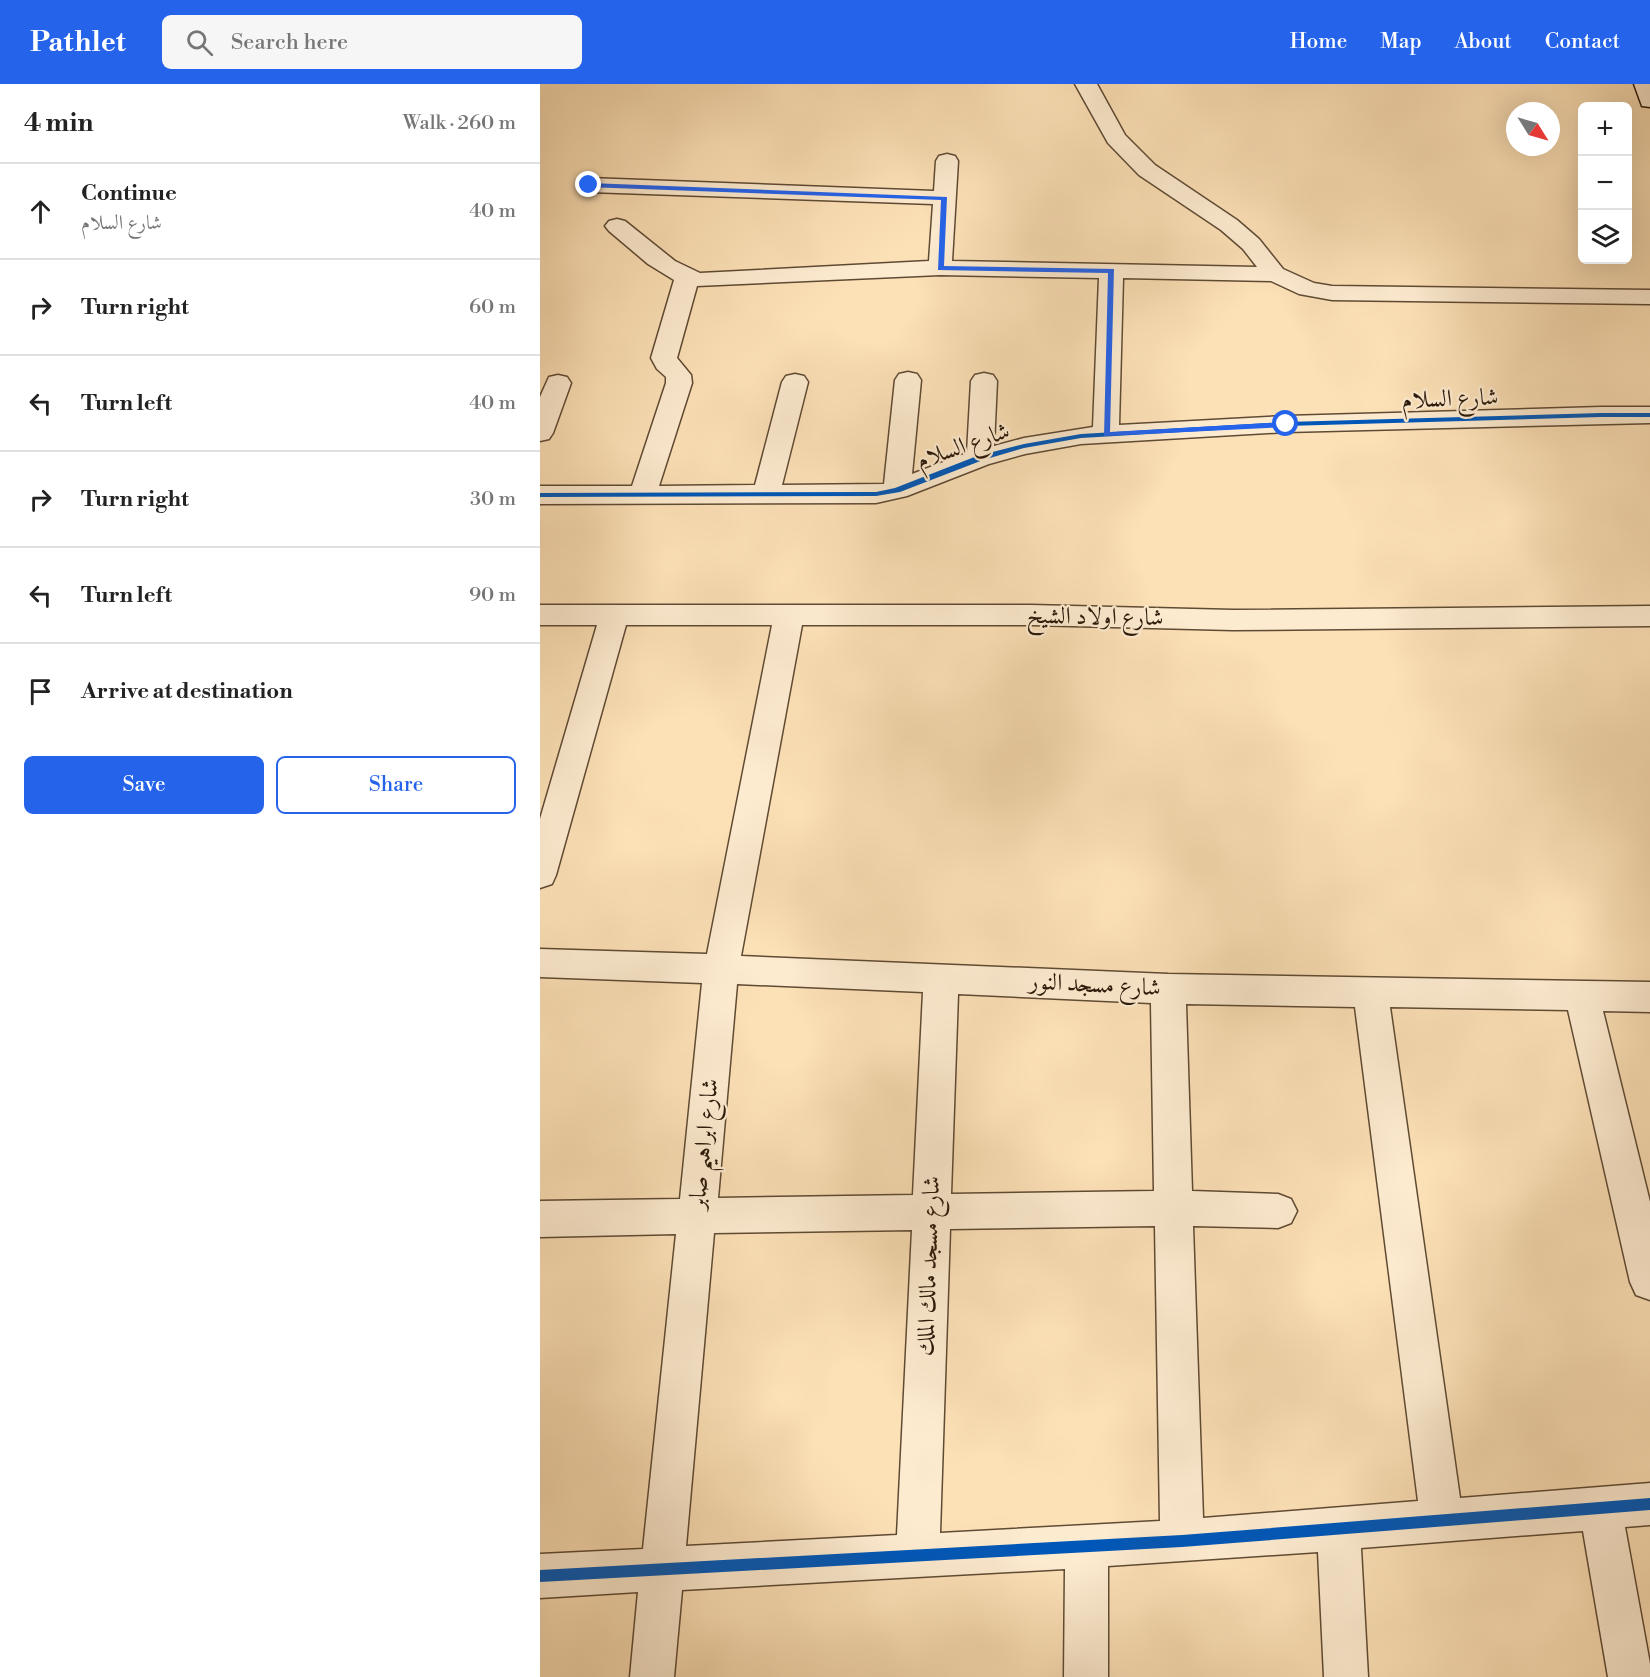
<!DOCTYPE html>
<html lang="en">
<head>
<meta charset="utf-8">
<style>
  body { margin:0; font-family:"Libre Bodoni",Amiri,serif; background:#f6f6f6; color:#222 }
  .controls { position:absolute; right:18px; top:18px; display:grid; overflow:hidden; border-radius:9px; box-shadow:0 6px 24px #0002 }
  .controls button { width:54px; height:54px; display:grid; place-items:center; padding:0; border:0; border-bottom:2px solid #e0e0e0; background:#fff; color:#222; font:30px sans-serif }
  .compass { position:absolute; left:966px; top:18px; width:54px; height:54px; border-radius:50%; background:#fff; box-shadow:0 6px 24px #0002; rotate:127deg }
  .stop { position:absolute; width:18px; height:18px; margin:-14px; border:4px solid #2563eb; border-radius:50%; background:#fff }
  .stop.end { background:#2563eb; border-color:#fff; box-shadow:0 2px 6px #0008 }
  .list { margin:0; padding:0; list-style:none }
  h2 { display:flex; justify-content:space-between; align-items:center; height:78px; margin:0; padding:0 24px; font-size:26px }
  h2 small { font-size:20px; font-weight:400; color:#767676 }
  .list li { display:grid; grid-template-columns:39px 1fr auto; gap:18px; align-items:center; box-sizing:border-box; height:96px; padding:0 24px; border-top:2px solid #e0e0e0 }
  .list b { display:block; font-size:22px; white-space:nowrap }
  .list p { margin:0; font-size:20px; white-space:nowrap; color:#767676 }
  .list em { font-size:20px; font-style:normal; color:#767676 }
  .actions { display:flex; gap:12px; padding:18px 24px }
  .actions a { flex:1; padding:14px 0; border:2px solid #2563eb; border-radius:9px; text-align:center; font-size:21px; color:#2563eb }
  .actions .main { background:#2563eb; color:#fff }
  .icon { flex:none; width:33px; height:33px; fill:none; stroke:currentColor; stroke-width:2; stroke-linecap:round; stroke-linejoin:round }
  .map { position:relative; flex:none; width:1110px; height:1593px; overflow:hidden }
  header { display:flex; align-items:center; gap:36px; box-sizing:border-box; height:84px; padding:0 30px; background:#2563eb; color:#fff }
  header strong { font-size:28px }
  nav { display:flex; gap:33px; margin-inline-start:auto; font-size:21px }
  .search { width:420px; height:54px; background:#f6f6f6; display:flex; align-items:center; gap:15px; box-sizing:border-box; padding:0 21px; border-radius:9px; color:#767676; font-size:22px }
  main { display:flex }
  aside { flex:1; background:#fff }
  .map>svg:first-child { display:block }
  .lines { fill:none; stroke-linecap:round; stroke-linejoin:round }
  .street-casing { stroke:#5f4a34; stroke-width:3 }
  .secondary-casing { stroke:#2b1809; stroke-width:3 }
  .street { fill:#fdebd0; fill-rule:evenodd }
  .secondary { fill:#fdebd0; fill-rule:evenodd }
  .cycleway-casing { stroke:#fdebd0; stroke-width:4 }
  .cycleway { fill:#0057b8; fill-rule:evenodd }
  .route { fill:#2563eb }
  .labels { text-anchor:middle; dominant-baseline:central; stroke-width:4.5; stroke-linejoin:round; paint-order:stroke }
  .street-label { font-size:24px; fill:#2b1809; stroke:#fdebd0 }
</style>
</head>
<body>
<header>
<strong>Pathlet</strong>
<div class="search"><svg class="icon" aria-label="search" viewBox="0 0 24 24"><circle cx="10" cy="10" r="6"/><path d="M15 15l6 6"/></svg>Search here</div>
<nav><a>Home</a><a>Map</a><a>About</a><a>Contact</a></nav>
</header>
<main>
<aside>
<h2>4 min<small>Walk · 260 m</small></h2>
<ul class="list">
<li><svg class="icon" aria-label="ahead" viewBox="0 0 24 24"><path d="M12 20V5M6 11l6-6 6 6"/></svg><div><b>Continue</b><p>شارع السلام</p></div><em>40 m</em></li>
<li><svg class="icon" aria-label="right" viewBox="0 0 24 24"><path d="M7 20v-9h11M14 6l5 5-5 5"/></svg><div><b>Turn right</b></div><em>60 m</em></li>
<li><svg class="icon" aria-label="left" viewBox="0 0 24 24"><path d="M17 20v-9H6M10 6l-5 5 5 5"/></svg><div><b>Turn left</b></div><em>40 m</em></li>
<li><svg class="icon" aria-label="right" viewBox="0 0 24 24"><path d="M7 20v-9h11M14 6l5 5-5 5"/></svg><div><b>Turn right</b></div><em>30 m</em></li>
<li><svg class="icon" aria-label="left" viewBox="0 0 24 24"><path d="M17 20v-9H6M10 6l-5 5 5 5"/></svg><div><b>Turn left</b></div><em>90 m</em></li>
<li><svg class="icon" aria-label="arrive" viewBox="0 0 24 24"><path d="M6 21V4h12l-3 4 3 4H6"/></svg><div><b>Arrive at destination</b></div></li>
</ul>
<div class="actions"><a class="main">Save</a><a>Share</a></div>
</aside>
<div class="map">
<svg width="1110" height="1593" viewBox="0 0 1110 1593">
  <rect width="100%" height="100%" fill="#fce0b6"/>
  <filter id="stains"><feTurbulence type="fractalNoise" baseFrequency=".00333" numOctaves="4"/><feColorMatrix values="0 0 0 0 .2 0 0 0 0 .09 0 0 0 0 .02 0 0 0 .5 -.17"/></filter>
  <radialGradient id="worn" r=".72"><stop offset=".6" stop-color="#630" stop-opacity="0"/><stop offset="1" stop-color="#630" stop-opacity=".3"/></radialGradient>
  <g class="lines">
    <defs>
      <g id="street">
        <path d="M535,0H557L585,51L615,81L697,136L719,155L743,185L774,199L792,202L1110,206V220L792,216L759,210L731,197L583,194L579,341L746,332L1061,323H1110V339L746,348L541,360L485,370L449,380L367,412L336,419L0,420V402H92L126,299V293L117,285L111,274L134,196L108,180L69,147L65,142L69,137L77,135L85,137L135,177L160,189L389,177L393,120L49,108L41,106L38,101L41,96L49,94L394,107L396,77L399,72L407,70L415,72L418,77L412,177L717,183L703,165L681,146L599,91L568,59ZM400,191L559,194L553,343L484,354L454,362L457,297L453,291L444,289L435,291L431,297L427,369L372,390L381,296L377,290L368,288L359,290L355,296L344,400L242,401L268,298L264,292L255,290L246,292L242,298L215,401L119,402L152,299L151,291L137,274L157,202Z"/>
        <path d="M18,291L27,293L31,299L13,349L9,355L0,357V313L9,293Z"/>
        <path d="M0,521H491L693,526L1110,522V542L693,546L491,541H262L201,872L628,890L1110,898V928L1063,927L1110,1118V1216L1096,1211L1090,1198L1028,926L850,923L920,1414L1110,1399V1441L1085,1443L1110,1580V1593H1068L1043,1447L821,1464L828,1593H784L778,1468L568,1482V1593H524L525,1485L142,1506L134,1593H90L98,1508L0,1514V1470L103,1465L136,1150L0,1153V1117L140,1115L162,899L0,893V865L167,870L232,541H86L16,791L12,800L0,804V735L57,541H0ZM197,900L383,908L373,1111L178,1114ZM418,910L611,919L614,1107L411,1110ZM646,920L815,923L878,1417L663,1434L653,1142L738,1144L751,1139L757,1127L751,1115L738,1110L652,1107ZM615,1142L620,1437L400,1449L410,1145ZM372,1146L357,1451L146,1462L174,1149Z"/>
      </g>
      <path id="secondary" d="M1094,0H1110V23L1102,22Z"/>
    </defs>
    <!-- street casing -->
    <use href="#street" class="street-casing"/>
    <!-- secondary casing -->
    <use href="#secondary" class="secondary-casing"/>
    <!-- street -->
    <use href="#street" class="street"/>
    <!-- secondary -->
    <use href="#secondary" class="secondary"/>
    <defs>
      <g id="cycleway">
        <path d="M1061,329H1110V333H1061L746,342L541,354L484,364L443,376L360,408L336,412L0,413V409L336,408L355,404L437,372L484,360L541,350L746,338Z"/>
        <path d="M1110,1414V1426L642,1463L0,1498V1486L642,1451Z"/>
      </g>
    </defs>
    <!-- cycleway casing -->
    <use href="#cycleway" class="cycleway-casing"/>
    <!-- cycleway -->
    <use href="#cycleway" class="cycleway"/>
  </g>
  <!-- route -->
  <path class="route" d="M49,99L407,113L404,182L574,185L570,348L746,338L750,340L746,343L564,352L568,189L398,186L401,116L46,103Z"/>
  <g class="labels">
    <!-- street labels -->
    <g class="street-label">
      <text transform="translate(910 315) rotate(-2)">شارع السلام</text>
      <text transform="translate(423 362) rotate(-19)">شارع السلام</text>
      <text transform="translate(555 533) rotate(1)">شارع اولاد الشيخ</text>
      <text transform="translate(555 901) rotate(3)">شارع مسجد النور</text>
      <text transform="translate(164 1060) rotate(-84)">شارع ابراهيم صابر</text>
      <text transform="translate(389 1182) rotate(-88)">شارع مسجد مالك الملك</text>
    </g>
  </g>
  <rect width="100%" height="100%" filter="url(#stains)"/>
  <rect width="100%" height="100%" fill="url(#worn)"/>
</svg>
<div class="controls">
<button>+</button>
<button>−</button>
<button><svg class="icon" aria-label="layers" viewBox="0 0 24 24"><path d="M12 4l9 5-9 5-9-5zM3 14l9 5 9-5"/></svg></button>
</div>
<svg class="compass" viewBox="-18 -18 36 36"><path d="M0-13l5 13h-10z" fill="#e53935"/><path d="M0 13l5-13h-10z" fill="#767676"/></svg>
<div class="stop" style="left:746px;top:340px"></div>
<div class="stop end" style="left:49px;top:101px"></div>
</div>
</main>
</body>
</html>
